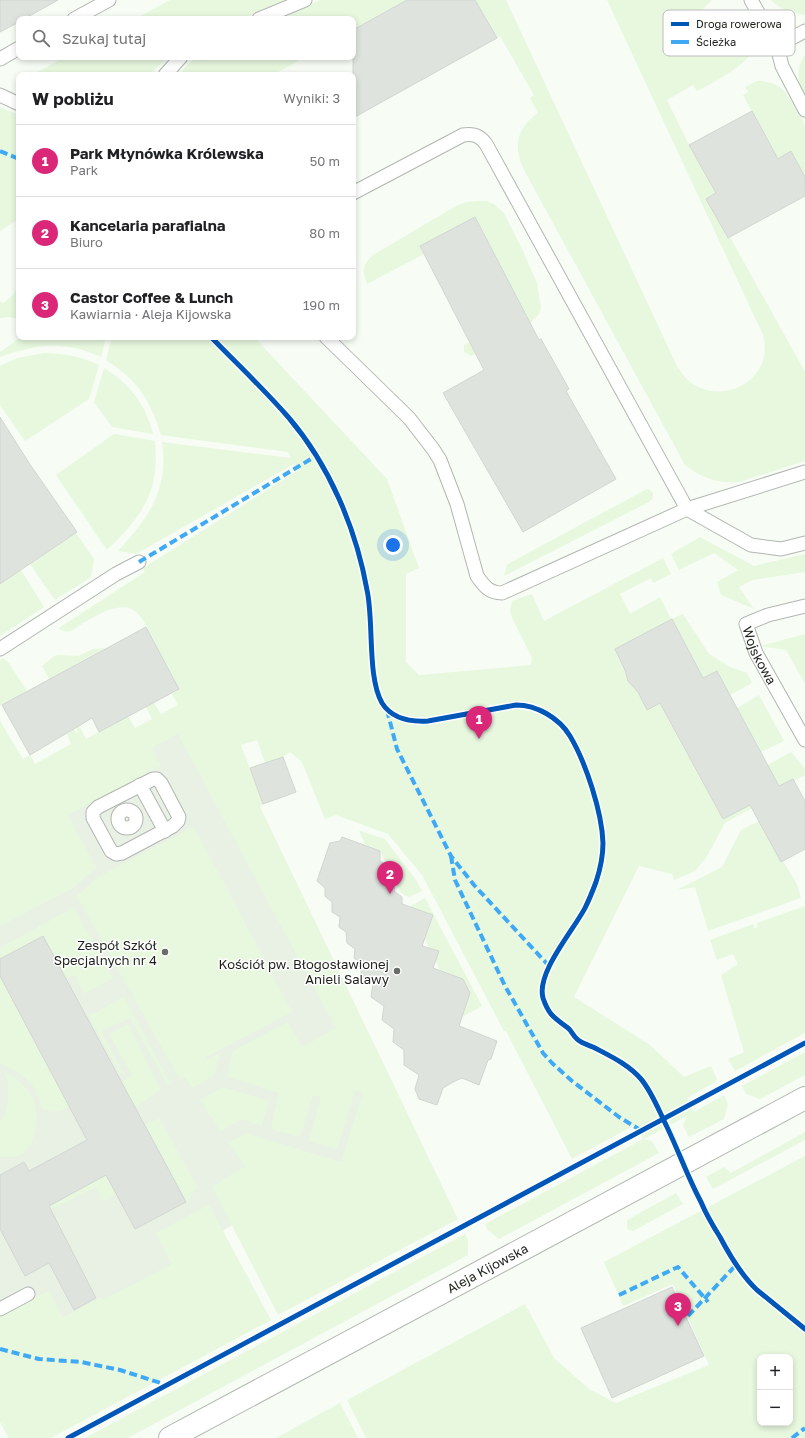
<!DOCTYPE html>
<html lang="pl">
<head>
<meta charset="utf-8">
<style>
  body { margin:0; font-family:"Golos Text",sans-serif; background:#f2f2f2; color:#202124 }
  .controls { position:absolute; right:12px; bottom:12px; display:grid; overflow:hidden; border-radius:8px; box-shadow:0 2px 6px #0003 }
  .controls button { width:36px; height:36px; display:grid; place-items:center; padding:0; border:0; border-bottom:1px solid #e0e0e0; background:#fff; color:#202124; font:20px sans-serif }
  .you { position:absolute; left:393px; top:545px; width:14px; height:14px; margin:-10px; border:3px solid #fff; border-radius:50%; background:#1a73e8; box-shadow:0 0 0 6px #1a73e833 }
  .badge { display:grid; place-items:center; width:26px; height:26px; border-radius:50%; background:#db2777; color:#fff; font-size:13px; font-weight:700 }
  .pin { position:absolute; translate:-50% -33px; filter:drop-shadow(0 1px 2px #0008) }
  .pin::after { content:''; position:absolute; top:21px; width:14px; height:12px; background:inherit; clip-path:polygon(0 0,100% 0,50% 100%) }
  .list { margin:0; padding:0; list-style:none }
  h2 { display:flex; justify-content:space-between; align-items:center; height:52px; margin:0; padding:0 16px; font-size:17px }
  h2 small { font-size:13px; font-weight:400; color:#757577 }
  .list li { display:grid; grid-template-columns:26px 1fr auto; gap:12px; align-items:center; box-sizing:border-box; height:72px; padding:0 16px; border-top:1px solid #e0e0e0 }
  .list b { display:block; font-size:15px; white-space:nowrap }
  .list p { margin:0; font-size:13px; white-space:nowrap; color:#757577 }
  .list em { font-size:13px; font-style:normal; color:#757577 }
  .icon { flex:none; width:22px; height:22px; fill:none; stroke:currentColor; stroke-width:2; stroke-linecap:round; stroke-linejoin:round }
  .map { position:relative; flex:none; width:805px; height:1438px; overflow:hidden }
  .search { position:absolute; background:#fff; box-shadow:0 2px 6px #0003; left:16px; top:16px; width:340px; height:44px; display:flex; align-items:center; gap:10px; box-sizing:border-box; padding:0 14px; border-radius:8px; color:#757577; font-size:15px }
  .panel { position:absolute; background:#fff; box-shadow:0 2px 6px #0003; left:16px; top:72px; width:340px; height:268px; border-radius:8px }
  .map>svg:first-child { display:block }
  .built { fill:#e9f1e5 }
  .green { fill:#e7f8df; fill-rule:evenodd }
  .building { fill:#dfe3de; stroke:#d2d6d1 }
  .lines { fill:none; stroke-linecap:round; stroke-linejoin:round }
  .service-casing { stroke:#b2b6b1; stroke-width:15 }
  .tertiary-casing { stroke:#b2b6b1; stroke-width:24 }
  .service { stroke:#fefffe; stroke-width:13 }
  .tertiary { stroke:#fefffe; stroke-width:22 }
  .quiet { stroke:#3fa9f5; stroke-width:4; stroke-dasharray:8 4; stroke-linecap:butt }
  .cycleway-casing { stroke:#fff; stroke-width:8 }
  .cycleway { stroke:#0057b8; stroke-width:5 }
  .poi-dot { fill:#696d67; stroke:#fff; stroke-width:1.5 }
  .labels { text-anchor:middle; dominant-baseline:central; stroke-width:3; stroke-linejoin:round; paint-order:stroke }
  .street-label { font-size:13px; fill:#1d201b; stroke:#fff }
  .poi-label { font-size:13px; fill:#1d201b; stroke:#fff; text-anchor:end }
  .key { fill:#fff; stroke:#bbbcbb; stroke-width:1 }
  .key-label { font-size:11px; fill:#1d201b }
</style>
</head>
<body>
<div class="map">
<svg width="805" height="1438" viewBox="0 0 805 1438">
  <rect width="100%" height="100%" fill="#f7fcf5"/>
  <!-- built -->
  <path class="built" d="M206,695L420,1140L227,1228L215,1236L219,1247L25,1351L0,1304V805Z"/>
  <!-- green -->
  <g class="green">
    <path d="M170,0H287L242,19H135Z"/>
    <path d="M320,0H407L353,30V19H278Z"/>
    <path d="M475,0H506L676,364C680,371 685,378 691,383C727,407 775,377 763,335L607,0H712L701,11L707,23L724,17L735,20L748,26L758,42C751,64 716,81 697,91L693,85L667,100L689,145L716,193L706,199L727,238L730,237L805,372V461L739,482C719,484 701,478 685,465L524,170C513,147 516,128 538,113L530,98L534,95L500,36L497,38Z"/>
    <path d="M771,0H805V15C791,13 781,10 771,0Z"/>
    <path d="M805,54V96C796,78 796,71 805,54Z"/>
    <path d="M65,57H168L149,75H32Z"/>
    <path d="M197,57H305L273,75H179L186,66Z"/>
    <path d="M757,81C780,81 786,91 797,110C799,115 804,121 805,127C805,141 805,162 805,177L791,152L778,159L743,95L748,92L745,87Z"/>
    <path d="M0,107L19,115V222L17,220L0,231Z"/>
    <path d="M478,201H486L494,204L504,213L523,251L537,283L541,308L539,314L530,323L471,356L464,352V345L525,313L475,217L420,246L424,254L367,284C362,271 362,265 373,255L456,206L466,202Z"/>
    <path d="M19,285V319L8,317L0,318V302L3,303L13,295Z"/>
    <path d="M21,337H106L101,357C64,340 37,344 0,357V352Z"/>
    <path d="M112,337H254L387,479L419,568L406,574V662L419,675L531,665L532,658L512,618L510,610L512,601L532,594L544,621L663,558L671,574L653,583L651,578L620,594L630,614L660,597L671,619L683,614L709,654L730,667L747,673L752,683L730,695L717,671L703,678L671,619L615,650L616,651L620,649L649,683L636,690L638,692L641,690L660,703L723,819L750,805L752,808L725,823L706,858L695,871L674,880L672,874L639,866L574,997L650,1045L684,1077L711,1066L717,1079L715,1082L687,1098L694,1112L724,1095L728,1104L724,1119L689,1137L683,1125L687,1116L644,1139L652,1141L659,1153L499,1239L488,1230L485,1224L643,1139L635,1125L572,1159L506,1031H504L422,875L388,834L336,815L325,819L302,762L290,752L283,757L265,763L257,740L241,745L263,804L260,807L458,1219L278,1315L212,1187L245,1166L229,1143L245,1133L341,1162L363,1093L355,1090L337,1149L309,1141L321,1097L313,1095L300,1137L271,1129L279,1093L227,1076L233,1051L288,1022L302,1047L336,1028L178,734L152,748L161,766L68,815L96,868L73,888L0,926V721L23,759L30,755L35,764L71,744L67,734L74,729L76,733L78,731L42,666L54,656L58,655L78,656L93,649L106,648L66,670L72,712L86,739L128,716L135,728L152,719L146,707L154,703L161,714L178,705L172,694L179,689L165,661L163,662L159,654L160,652C154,642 145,619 136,612C120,597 86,622 71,631L67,632L59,629V628L145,572L143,568L299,470L294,464L136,554L118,551C149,517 169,490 162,442L291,458L288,452L161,435C150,399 138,381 106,360Z"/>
    <path d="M45,353C64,354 81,356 99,365L89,399L25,441L0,405V366L17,358Z"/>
    <path d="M104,368C129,383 146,405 153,434L112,427L94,402Z"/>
    <path d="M114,434L155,441C160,492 142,516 107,550L56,475Z"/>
    <path d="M647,489L650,490L653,493V498L649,502L504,576L507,565L513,561Z"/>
    <path d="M76,533L94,559L91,577L55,600L30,564Z"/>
    <path d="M700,537L754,566L805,554V572L753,580L739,587L754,609L721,595L717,582L738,570L714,553L679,570L671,554Z"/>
    <path d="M21,570L44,607L0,636V585Z"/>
    <path d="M805,634V684L786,650L760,646Z"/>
    <path d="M3,658L8,662L27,691L0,706V660Z"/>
    <path d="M759,695L784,741L761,752L737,708Z"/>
    <path d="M791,752L805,769V775L794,781L793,779L779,786L768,765Z"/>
    <path d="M759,821L781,862L783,861L797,884L801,898L708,931L695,887L677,890L722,867L741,830Z"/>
    <path d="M193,827L206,849L292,1012L206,1057L207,1060L220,1053L214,1076L192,1088L185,1077L180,1080L77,896L100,876Z"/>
    <path d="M359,831H360L385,839L416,880L422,891L409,897L401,893L380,851L366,846Z"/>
    <path d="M425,898L482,1006L462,1017L470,993L463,979L440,970L409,907Z"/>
    <path d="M805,906V1033L735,1071L728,1059L744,1052L721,975L738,964L733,954L717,960L710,940L753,924L754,928L758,927L757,923Z"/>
    <path d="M74,907L113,978L84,994L74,975L66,980L44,936L1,959L0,948Z"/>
    <path d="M0,976L70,1107C59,1112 53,1113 42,1108C38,1085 21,1072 0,1063Z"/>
    <path d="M124,997L171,1084L168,1086L130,1018L101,1031L123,1072L120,1074L88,1015L95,1013Z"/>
    <path d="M128,1024L161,1090L135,1107L121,1082L132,1076L109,1034Z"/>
    <path d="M805,1052V1075L760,1099L746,1094L742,1086Z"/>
    <path d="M4,1072C15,1077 27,1086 32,1097C40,1111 37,1146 22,1154C16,1158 7,1157 0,1157V1123L6,1111L8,1101V1083Z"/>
    <path d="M223,1087L269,1101L262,1126L242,1119L220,1131L200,1100Z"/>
    <path d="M159,1118L198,1187L187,1202L145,1125Z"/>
    <path d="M805,1132V1140L713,1189L706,1177L724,1167L731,1173Z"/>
    <path d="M805,1156V1438H366L347,1400L525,1304L554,1358L589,1389L616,1403L709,1365L673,1284L623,1306L604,1262ZM760,1357H790V1423H760Z"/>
    <path d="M106,1176L116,1194L103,1201L95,1187L50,1210L48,1206Z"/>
    <path d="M676,1193L683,1204L633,1231L627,1229V1220Z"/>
    <path d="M209,1205L271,1320L51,1438H6L8,1437L0,1422V1317L49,1290L63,1318L101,1297L103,1300L172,1264L156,1233Z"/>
    <path d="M465,1234L468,1240V1255L128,1438H85Z"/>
    <path d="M340,1403L358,1438H276Z"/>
  </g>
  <!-- building -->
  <g class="building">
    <path d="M0,0H58L24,19H19V22L0,32Z"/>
    <path d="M407,0H475L497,38L353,118V30Z"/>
    <path d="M752,111L778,159L791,151L805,177V196L728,238L706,199L716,193L689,145Z"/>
    <path d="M475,217L539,340L541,339L569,389L566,391L616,479L523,532L443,393L484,370L420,246Z"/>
    <path d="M0,417L29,463L77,532L0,584Z"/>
    <path d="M672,619L703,678L717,671L779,786L793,779L805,801V849L781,862L750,805L723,819L660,703L647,710L638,692L628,681L625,670L615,649Z"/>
    <path d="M146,627L179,689L99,732L92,718L30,755L2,705Z"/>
    <path d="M283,757L296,792L263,804L250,768Z"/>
    <path d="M342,837L380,851V861L388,866L387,876L395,881L394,891L402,897V904L433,915L422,946L439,951L433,968L463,979L470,993L459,1026L497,1041L491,1059L488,1060L479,1085L462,1078L453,1082L443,1088L437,1105L419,1099L415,1089L419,1075L404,1065V1050L393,1042L394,1029L382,1020L384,1006L371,997L373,983L361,975V963L354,958L355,949L347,943L346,932L339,927L340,917L332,912V902L325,896V888L317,881L330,843L340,841Z"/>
    <path d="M43,936L186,1202L135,1229L106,1175L49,1206L96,1298L74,1310L49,1263L25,1276L0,1229V1175L24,1162L29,1171L87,1140L0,976V959Z"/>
    <path d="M672,1287L704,1356L612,1398L581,1328Z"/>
  </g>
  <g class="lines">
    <defs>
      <g id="service">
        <path d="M751,0L777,46L805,31"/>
        <path d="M74,19L109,0"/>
        <path d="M259,19L305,0"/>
        <path d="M777,46L782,66L805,110"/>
        <path d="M0,59L19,48"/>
        <path d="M165,75L181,57"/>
        <path d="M0,95L19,104"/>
        <path d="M353,193L463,135C474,133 480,136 486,144L687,509L751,545L781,549L805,543"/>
        <path d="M326,337L409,418L433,449L440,460L457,504L477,576C484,586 489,593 502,593L687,509L805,472"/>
        <path id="s1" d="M805,606L768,615L746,624L756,653L805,740"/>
        <path d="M0,649L116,574L139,562"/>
        <path d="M153,779H157L161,783L179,817L178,821L173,826L122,853L116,854L111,851L93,818V812L98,807Z"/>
        <path d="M140,785L165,831"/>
        <circle cx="127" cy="819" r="9"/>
        <path d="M0,1309L28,1294"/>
      </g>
      <g id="tertiary">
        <path id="s2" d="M170,1438L805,1098"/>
      </g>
    </defs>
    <!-- service casing -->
    <use href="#service" class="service-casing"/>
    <!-- tertiary casing -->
    <use href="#tertiary" class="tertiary-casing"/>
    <!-- service -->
    <use href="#service" class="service"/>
    <!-- tertiary -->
    <use href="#tertiary" class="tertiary"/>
    <!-- quiet -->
    <g class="quiet">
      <path d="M0,151L19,159"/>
      <path d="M139,562L316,456"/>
      <path d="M387,710L397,749L451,856L474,885L549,966"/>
      <path d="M451,856L455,880L505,986L543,1053L552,1063L572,1081L619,1117L642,1131"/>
      <path d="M619,1295L678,1267L708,1302"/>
      <path d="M688,1316L736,1265"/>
      <path d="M0,1349L39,1359L81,1362L120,1370L167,1385"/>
      <path d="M792,1438L805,1428"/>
    </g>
    <defs>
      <g id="cycleway">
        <path d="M211,337C237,364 264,389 289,418C329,465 356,528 367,590C374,621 367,677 382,703C392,719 411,722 428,721L516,705C537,705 559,718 570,736C586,763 602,812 603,843C603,855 600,870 596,882C593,890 589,900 585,908C573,931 536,973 543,998C549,1016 555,1018 568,1028C572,1031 573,1036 577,1039C581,1043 588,1045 593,1047C610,1056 628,1064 641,1079C652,1092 659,1111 667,1127C679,1152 688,1178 701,1202C706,1214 713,1226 720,1237C730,1256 741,1275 757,1290L805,1329"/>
        <path d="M68,1438L805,1043"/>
      </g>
    </defs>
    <!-- cycleway casing -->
    <use href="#cycleway" class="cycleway-casing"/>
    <!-- cycleway -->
    <use href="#cycleway" class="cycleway"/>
  </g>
  <!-- markers -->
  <g class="poi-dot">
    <circle cx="165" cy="952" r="4"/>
    <circle cx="397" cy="971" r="4"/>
  </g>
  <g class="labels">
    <!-- street labels -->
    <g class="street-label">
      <text stroke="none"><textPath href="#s1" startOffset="96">Wojskowa</textPath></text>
      <text stroke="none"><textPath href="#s2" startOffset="360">Aleja Kijowska</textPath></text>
    </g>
    <!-- poi labels -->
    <g class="poi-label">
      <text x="157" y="945">Zespół Szkół<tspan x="157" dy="15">Specjalnych nr 4</tspan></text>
      <text x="389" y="964">Kościół pw. Błogosławionej<tspan x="389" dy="15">Anieli Salawy</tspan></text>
    </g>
  </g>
  <!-- legend -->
  <rect x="663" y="10" width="132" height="46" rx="6" class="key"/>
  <rect x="671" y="22" width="18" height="4" fill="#0057b8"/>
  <rect x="671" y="40" width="18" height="4" fill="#3fa9f5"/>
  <g class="key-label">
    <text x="696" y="28">Droga rowerowa</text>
    <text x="696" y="46">Ścieżka</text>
  </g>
</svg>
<div class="controls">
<button>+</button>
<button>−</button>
</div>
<div class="you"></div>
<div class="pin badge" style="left:479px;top:739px">1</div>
<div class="pin badge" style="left:390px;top:894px">2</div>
<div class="pin badge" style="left:678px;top:1326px">3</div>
<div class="search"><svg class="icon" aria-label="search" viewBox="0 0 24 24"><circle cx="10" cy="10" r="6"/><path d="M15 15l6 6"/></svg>Szukaj tutaj</div>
<section class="panel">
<h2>W pobliżu<small>Wyniki: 3</small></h2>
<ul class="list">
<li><span class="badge">1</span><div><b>Park Młynówka Królewska</b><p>Park</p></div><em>50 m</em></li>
<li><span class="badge">2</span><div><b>Kancelaria parafialna</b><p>Biuro</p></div><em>80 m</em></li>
<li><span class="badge">3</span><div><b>Castor Coffee &amp; Lunch</b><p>Kawiarnia · Aleja Kijowska</p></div><em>190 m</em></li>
</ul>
</section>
</div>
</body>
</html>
